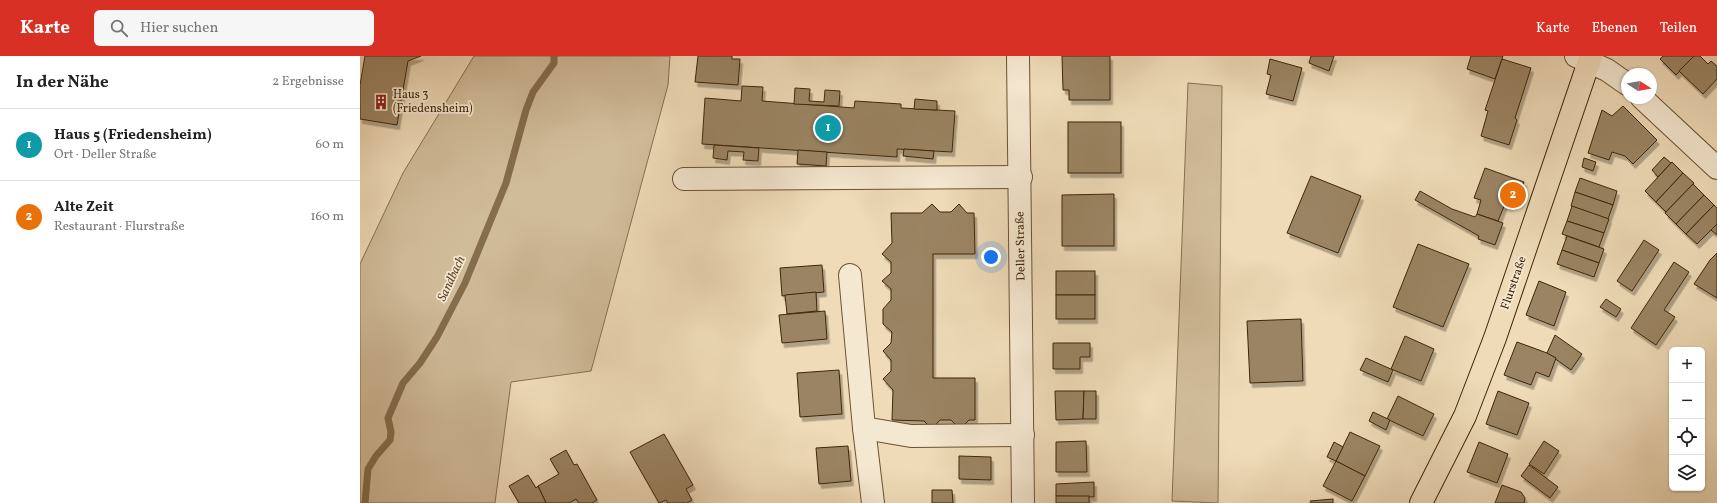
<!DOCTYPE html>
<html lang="de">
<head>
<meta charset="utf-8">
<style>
  body { margin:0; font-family:Vollkorn,serif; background:#f6f6f6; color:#222 }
  .controls { position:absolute; right:12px; bottom:12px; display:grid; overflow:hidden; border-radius:6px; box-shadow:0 1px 3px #0004 }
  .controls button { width:36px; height:36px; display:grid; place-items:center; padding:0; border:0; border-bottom:1px solid #e0e0e0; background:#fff; color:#222; font:20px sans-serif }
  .compass { position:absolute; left:1261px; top:12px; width:36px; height:36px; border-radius:50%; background:#fff; box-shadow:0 1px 3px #0004; rotate:101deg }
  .you { position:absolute; left:631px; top:201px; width:14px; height:14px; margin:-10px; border:3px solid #fff; border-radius:50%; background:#1a73e8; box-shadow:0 0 0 6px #1a73e833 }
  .badge { display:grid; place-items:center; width:26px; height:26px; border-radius:50%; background:#d93025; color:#fff; font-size:13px; font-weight:700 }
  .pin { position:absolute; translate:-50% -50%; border:2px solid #fff; box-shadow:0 1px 4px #0006 }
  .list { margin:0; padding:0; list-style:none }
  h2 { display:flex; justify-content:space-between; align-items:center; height:52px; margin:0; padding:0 16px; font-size:17px }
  h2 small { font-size:13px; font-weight:400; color:#767676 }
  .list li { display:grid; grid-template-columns:26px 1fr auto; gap:12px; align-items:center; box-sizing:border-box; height:72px; padding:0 16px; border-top:1px solid #e0e0e0 }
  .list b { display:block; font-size:15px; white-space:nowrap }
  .list p { margin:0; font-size:13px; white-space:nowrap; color:#767676 }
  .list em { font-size:13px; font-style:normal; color:#767676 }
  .icon { flex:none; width:22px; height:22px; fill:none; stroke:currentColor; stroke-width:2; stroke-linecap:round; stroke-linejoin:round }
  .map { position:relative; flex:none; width:1357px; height:447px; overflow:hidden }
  header { display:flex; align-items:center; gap:24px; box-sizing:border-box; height:56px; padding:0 20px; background:#d93025; color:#fff }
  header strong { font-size:19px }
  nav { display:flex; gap:22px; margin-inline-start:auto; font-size:14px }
  .search { width:280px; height:36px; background:#f6f6f6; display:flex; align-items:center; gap:10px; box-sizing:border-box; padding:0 14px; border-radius:6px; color:#767676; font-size:15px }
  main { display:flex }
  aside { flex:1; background:#fff }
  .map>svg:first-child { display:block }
  .green { fill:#d1bc9a; stroke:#887050 }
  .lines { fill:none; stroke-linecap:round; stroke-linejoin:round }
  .stream { stroke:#856d4d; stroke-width:7 }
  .building { fill:#9b8463; stroke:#3f2507; filter:url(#shadow) }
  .minor-casing { stroke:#6b5233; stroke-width:24 }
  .major-casing { stroke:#3f2507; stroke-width:24 }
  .minor { stroke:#f5e8d1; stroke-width:22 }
  .major { stroke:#efdbb8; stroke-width:22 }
  .labels { text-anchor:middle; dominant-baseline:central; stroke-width:3.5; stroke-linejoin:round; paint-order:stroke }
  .poi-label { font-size:12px; fill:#3f2507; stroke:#f5e8d1; text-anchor:start }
  .street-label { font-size:12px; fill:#3f2507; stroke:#f5e8d1 }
  .water-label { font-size:13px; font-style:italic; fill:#62492a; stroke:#f5e8d1 }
</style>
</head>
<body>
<header>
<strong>Karte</strong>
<div class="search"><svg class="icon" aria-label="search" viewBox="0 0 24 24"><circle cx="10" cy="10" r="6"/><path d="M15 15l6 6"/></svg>Hier suchen</div>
<nav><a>Karte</a><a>Ebenen</a><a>Teilen</a></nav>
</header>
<main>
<aside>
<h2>In der Nähe<small>2 Ergebnisse</small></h2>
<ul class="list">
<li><span class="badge" style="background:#0f9aa8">1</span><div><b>Haus 5 (Friedensheim)</b><p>Ort · Deller Straße</p></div><em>60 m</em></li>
<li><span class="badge" style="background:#e8710a">2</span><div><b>Alte Zeit</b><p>Restaurant · Flurstraße</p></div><em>160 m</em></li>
</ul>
</aside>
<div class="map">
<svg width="1357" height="447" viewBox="0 0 1357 447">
  <defs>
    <filter id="shadow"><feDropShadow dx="2.5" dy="4.5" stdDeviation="0" flood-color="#0004"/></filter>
  </defs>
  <rect width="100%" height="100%" fill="#efdbb8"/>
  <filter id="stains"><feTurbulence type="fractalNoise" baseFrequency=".005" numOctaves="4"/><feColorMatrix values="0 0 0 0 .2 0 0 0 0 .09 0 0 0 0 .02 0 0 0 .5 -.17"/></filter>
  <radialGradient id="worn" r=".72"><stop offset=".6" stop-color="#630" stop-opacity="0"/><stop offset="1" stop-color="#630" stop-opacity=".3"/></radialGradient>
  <!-- green -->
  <g class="green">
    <path d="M114,0H310L308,29L231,315L151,326L135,447H0V208L43,117Z"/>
    <path d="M828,27L862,30L858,447L812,445Z"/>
  </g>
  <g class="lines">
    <!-- stream -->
    <path class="stream" d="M5,447L8,413L16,400L30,384L31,376L28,362L43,327L60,307L77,281L105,227L146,127L166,54L173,36L194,7V0"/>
  </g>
  <!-- building -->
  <g class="building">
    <path d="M5,0H61L48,5L37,69L0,63V29Z"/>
    <path d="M338,0H372V3H380L378,29L335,26Z"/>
    <path d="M702,0H750V44H709V34H703Z"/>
    <path d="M951,0H974L969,15L949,7Z"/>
    <path d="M1111,0H1143L1135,23L1107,13Z"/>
    <path d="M1303,0H1334L1316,19L1300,3Z"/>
    <path d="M1334,0H1340L1348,8L1351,5L1357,10V23L1343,38L1319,15Z"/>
    <path d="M910,3L942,12L933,45L906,38L911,19L907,18Z"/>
    <path d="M1142,3L1171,12L1155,62L1157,64L1149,89L1121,80L1128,55L1125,54Z"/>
    <path d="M382,30L403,31L402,45L494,52L495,45L541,48V52L595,55L592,96L537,93V101L342,88L345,42L381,45Z"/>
    <path d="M435,32L450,33L449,45L464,46L465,34L480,35L479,50L434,48Z"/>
    <path d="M555,43L577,45V54L554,53Z"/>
    <path d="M1263,50L1297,84L1273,108L1265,100L1252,96L1249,104L1228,97L1242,54L1252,60Z"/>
    <rect x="708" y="66" width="53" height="51"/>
    <path d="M354,89L399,92L398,105L383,104L384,96L368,95L367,104L353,102Z"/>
    <path d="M544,93L574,95L573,103L543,100Z"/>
    <path d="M438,94L467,96L466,110L437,108Z"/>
    <path d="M1304,101L1311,107L1298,121L1292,114Z"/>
    <path d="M1224,102L1236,106L1233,115L1222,111Z"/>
    <path d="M1312,106L1323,117L1296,146L1285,135Z"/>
    <path d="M1125,112L1164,126L1158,145L1152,143L1150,150L1145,148L1138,165L1117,158L1121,144L1114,142Z"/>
    <path d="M1323,117L1334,127L1306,156L1296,146Z"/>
    <path d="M951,120L1001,140L978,197L927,177Z"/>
    <path d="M1220,122L1257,135L1253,149L1215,136Z"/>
    <path d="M1333,128L1344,139L1316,168L1305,157Z"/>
    <path d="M1060,135L1092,153L1115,161L1117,158L1143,167L1135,189L1118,183L1119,180L1055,144Z"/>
    <path d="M1215,136L1253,149L1248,163L1211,150Z"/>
    <path d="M754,138V190H702V139Z"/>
    <path d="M1344,139L1354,149L1326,178L1316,168Z"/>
    <path d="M572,148L580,156H591L599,148L607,157H614L615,198H573V322H615V364H609L600,373L591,364H580L572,373L564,365L532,364L533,334L523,323L531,315V304L523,295L531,287L532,276L523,268V253L531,244V233L522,225L531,217V206L522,198L532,187L531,157H562Z"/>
    <path d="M1354,149L1357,152V168L1337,188L1326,178Z"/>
    <path d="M1212,150L1249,163L1244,177L1207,165Z"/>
    <path d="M1207,165L1244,177L1239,191L1202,178Z"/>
    <path d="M1357,168V179L1351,174Z"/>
    <path d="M1207,180L1244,193L1239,207L1202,194Z"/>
    <path d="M1284,184L1299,194L1272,235L1257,225Z"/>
    <path d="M1058,188L1109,208L1083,271L1033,251Z"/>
    <path d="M1202,194L1239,207L1234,221L1197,208Z"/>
    <path d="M1357,197V242L1334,228L1350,204Z"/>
    <path d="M1314,206L1329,216L1304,254L1315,261L1296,289L1271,272Z"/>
    <path d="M462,209L464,236L422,240L420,212Z"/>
    <rect x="696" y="215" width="39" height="24"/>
    <path d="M1179,225L1206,236L1194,270L1166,259Z"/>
    <path d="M456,236L457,255L427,258L425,239Z"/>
    <rect x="696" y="239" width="39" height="24"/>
    <path d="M1246,243L1261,253L1256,261L1240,251Z"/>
    <path d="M465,255L467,283L422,287L419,259Z"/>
    <path d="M941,263L943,325L890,327L887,265Z"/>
    <path d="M1195,279L1222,298L1211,314L1187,297Z"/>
    <path d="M1045,280L1074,293L1061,325L1031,313Z"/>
    <path d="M1157,286L1187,297L1196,302L1189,321L1176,316L1171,329L1144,319Z"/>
    <path d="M693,287H730V301H720V313H693Z"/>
    <path d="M1006,302L1033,314L1028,326L1000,314Z"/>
    <path d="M479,314L482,358L440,361L437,317Z"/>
    <path d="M695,335H724L723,363L696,364Z"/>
    <path d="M724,335H736V363H723Z"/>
    <path d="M1138,335L1169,347L1157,379L1126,368Z"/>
    <path d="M1038,340L1074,358L1063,380L1027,363Z"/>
    <path d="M1013,356L1030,364L1026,374L1009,365Z"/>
    <path d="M990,376L1020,390L1005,420L976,405Z"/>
    <path d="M304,378L333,429L326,433L332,444L327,447H308L306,444L299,447L270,396Z"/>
    <path d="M726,385L727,416H696V386Z"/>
    <path d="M1184,385L1199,395L1184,418L1169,408Z"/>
    <path d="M974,386L983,391L976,405L967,401Z"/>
    <path d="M1119,386L1148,398L1137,427L1107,416Z"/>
    <path d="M488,390L491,425L459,428L456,392Z"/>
    <path d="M206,394L214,409L217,408L237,444L232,447H219L216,443L209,447H186L178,430L199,418L190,403Z"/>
    <path d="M599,400L631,401V424L599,423Z"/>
    <path d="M976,405L1005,420L992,445L963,430Z"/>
    <path d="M1169,409L1198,431L1190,442L1161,420Z"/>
    <path d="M168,419L176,432L178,430L186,447H159L149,430Z"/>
    <path d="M734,426V441L696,440V428Z"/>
    <path d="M1142,429L1161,436L1165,442L1164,447H1135Z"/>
    <path d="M572,434H592L593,447H572Z"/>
    <rect x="696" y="440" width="33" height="7"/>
    <path d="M973,443V447H951L950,445Z"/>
  </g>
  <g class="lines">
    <defs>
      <g id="minor">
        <path d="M658,0L663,447"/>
        <path d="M1216,0L1247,14L1267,28"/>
        <path d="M1282,42L1357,112"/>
        <path d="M324,123L661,121"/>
        <path d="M490,219L504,372L551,380L663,379"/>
        <path d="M504,372L513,447"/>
      </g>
      <path id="major" d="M1061,447L1105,360L1135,282L1231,0"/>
    </defs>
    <!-- minor casing -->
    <use href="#minor" class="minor-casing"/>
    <!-- major casing -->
    <use href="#major" class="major-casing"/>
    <!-- minor -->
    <use href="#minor" class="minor"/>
    <!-- major -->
    <use href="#major" class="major"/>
  </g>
  <!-- icons -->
  <defs>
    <symbol id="building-bare" viewBox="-9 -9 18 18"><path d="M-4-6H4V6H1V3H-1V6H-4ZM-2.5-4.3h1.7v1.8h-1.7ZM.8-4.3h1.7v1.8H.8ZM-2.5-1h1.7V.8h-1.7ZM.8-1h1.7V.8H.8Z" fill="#8f2418" stroke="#f5e8d1" stroke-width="2.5" paint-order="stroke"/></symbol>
  </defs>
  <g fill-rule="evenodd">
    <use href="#building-bare" x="10" y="35" width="22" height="22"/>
  </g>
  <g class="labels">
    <!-- poi labels -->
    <g class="poi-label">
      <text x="33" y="39">Haus 3<tspan x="33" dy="14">(Friedensheim)</tspan></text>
    </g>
    <!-- street labels -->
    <g class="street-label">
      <text transform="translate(661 190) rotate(-91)">Deller Straße</text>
      <text transform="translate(1154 227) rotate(-71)">Flurstraße</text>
    </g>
    <!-- water labels -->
    <g class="water-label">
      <text transform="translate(92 223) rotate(-65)">Sandbach</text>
    </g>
  </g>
  <rect width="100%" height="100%" filter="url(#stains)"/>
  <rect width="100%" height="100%" fill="url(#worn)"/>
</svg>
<div class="controls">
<button>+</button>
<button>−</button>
<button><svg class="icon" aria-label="locate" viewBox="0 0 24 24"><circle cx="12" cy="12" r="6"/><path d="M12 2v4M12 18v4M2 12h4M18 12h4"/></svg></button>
<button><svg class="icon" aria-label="layers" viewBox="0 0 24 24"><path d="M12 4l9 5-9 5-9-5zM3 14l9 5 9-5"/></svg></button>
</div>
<svg class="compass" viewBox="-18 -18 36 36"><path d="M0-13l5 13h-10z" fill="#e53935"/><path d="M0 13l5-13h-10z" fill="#767676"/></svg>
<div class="you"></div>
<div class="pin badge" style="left:468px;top:72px;background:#0f9aa8">1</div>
<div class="pin badge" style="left:1153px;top:139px;background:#e8710a">2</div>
</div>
</main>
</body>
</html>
